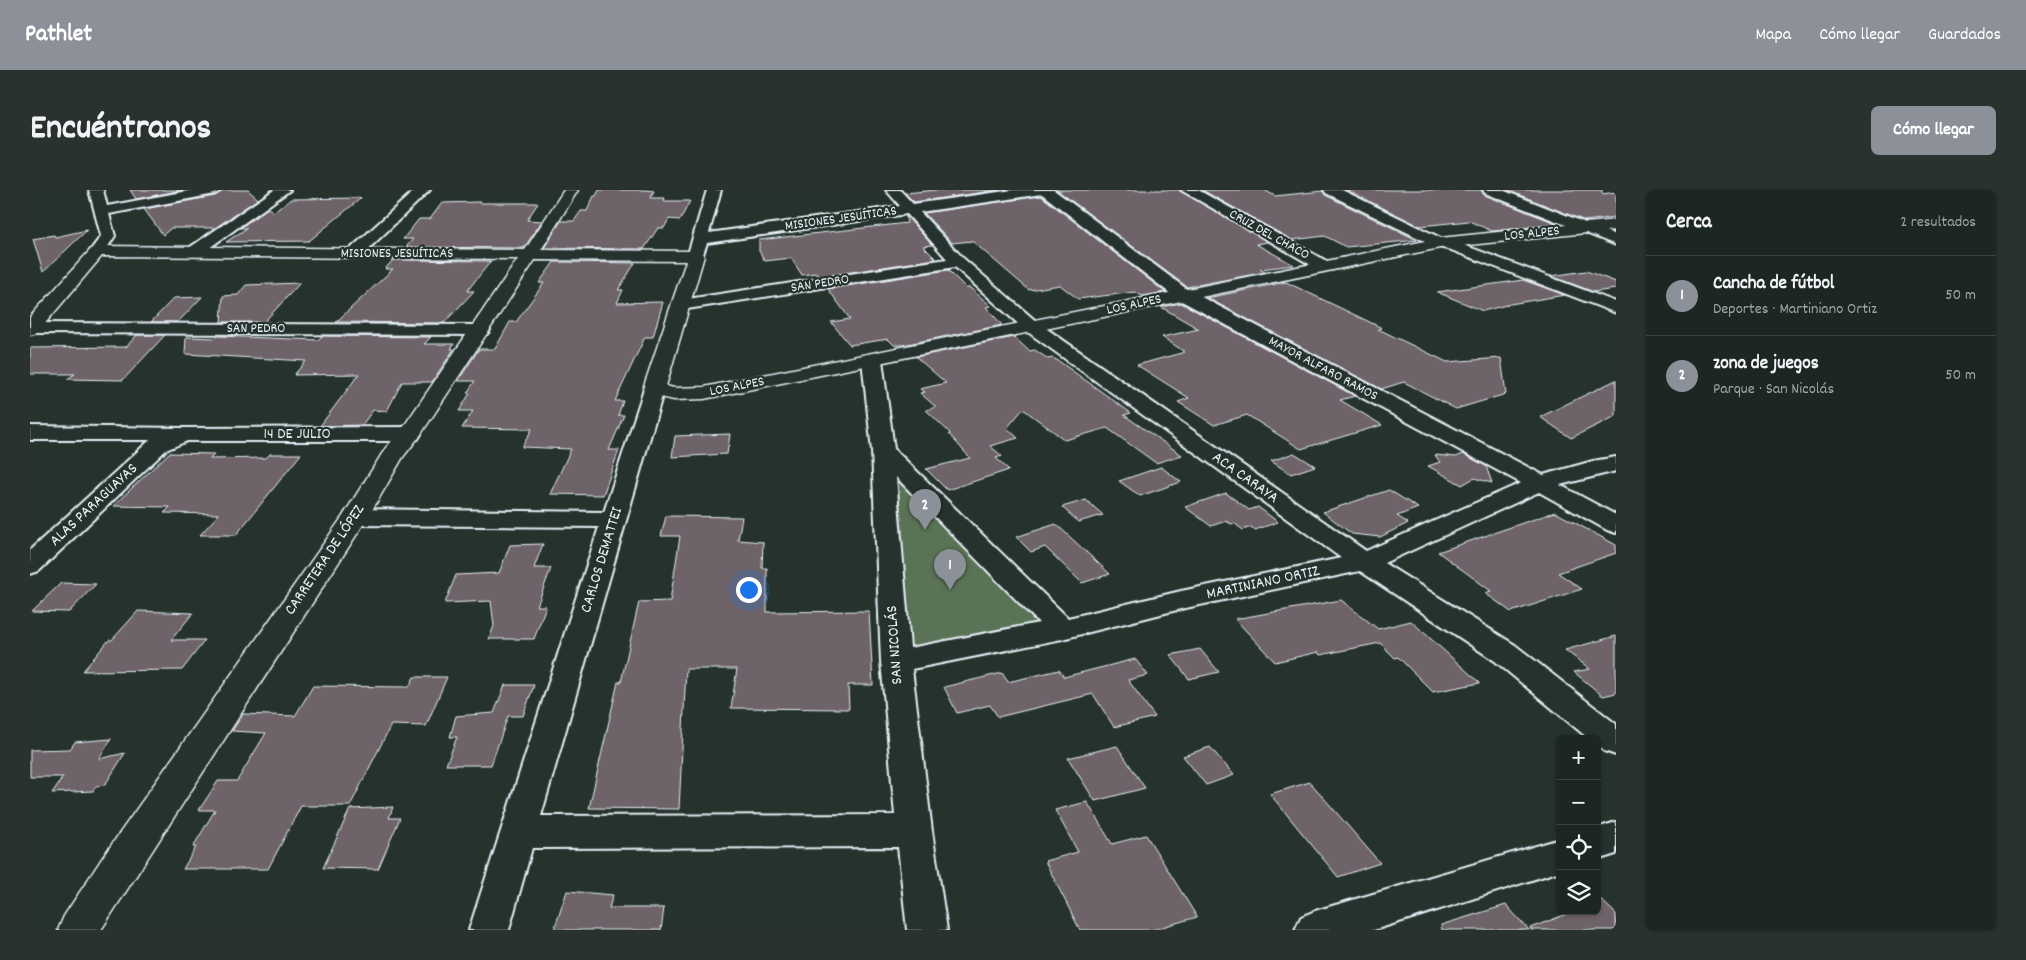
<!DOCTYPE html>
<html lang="es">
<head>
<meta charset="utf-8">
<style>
  body { margin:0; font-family:Dekko,sans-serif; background:#29322f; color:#f1f3f6 }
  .controls { position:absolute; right:15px; bottom:15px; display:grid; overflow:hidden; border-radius:8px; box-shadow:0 1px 4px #0004 }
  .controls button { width:45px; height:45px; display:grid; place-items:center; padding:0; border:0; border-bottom:1px solid #3a4340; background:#1c2622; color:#f1f3f6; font:25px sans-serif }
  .you { position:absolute; left:718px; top:399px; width:18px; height:18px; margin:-12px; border:4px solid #fff; border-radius:50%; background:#1a73e8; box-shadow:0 0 0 8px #1a73e833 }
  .badge { display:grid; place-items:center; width:32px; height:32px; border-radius:50%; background:#8c9099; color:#fff; font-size:16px; font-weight:700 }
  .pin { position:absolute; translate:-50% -41px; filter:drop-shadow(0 1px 2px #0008) }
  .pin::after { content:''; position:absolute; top:26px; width:18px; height:15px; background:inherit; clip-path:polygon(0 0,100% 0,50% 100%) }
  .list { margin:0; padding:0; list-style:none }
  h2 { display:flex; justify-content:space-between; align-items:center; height:65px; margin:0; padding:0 20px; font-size:21px }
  h2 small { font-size:16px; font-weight:400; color:#a0a5a5 }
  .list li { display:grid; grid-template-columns:32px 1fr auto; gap:15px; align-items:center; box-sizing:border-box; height:80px; padding:0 20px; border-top:1px solid #3a4340 }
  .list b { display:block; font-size:19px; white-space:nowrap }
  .list p { margin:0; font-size:16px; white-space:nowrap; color:#a0a5a5 }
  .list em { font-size:16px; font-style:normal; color:#a0a5a5 }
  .icon { flex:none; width:28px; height:28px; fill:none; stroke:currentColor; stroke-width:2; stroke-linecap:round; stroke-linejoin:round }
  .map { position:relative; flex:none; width:1586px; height:740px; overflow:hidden; border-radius:8px }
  header { display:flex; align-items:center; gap:30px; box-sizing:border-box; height:70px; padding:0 25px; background:#8c9099; color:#fff }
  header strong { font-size:24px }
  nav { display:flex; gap:28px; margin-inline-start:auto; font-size:18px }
  .intro { display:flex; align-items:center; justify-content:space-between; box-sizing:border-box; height:120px; padding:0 30px }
  h1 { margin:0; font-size:35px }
  .button { padding:12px 22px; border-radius:8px; background:#8c9099; color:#fff; font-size:18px; font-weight:700 }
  main { display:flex; gap:30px; padding:0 30px }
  aside { flex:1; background:#1c2622; border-radius:8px; box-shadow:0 1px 4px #0004 }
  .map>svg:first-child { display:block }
  .green { fill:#5a7357; stroke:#a1b2a8 }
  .building { fill:#6e6367; stroke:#e8f1f8 }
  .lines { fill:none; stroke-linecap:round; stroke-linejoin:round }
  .street-casing { stroke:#e8f1f8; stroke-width:4 }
  .secondary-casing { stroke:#e8f1f8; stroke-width:3 }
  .street { fill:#26332d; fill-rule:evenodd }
  .secondary { fill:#26332d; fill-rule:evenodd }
  .labels { text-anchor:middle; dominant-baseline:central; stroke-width:4.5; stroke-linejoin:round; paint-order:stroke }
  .far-street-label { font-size:14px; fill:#e8f1f8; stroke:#26332d }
  .street-label { font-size:16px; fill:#e8f1f8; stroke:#26332d }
</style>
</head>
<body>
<header>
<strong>Pathlet</strong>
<nav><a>Mapa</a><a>Cómo llegar</a><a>Guardados</a></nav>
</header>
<div class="intro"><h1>Encuéntranos</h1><a class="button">Cómo llegar</a></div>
<main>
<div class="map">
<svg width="1586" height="740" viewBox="0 0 1586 740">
  <rect width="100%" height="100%" fill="#26332d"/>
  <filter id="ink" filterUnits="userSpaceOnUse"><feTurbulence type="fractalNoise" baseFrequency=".02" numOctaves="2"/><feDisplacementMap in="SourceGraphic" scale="10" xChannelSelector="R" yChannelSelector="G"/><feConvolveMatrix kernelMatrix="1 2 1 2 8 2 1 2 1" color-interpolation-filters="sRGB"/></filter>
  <g filter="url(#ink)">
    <!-- green -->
    <path class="green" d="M855,267L1026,437L872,465Z"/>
    <!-- building -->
    <g class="building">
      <path d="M100,0H153L106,9Z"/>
      <path d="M194,0H218L228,9L185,38H141L133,45L114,19L185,6Z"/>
      <path d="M569,0H615L624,1L620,8H635L634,11H660L650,30L639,29L634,38H628L614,59L514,58L531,31H544L551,21H557L564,6H566Z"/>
      <path d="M906,0H969L884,12L875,3Z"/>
      <path d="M1027,0H1149L1238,52L1226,54L1264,75L1230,79L1235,82L1157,97Z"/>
      <path d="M1172,0H1234L1245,6L1293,1L1295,5L1387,50L1316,57L1295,46L1262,50Z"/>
      <path d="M1316,0H1451L1454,5L1528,34L1462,41L1439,31L1390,36Z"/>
      <path d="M1477,0H1572V4L1586,2V27L1555,31Z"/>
      <path d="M1011,6L1135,102L1112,106L1105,102L1048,109L1030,95L999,100L942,51L922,53L894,23Z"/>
      <path d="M331,8L279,51L196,52L217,38H210L238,18L244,22L261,9Z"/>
      <path d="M450,12L449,13H508L497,30L512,31L494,58L376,57L383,49H373L389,29H400L412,13Z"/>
      <path d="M876,26L902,55L893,56L906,69L789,87L786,83L772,85L761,68L735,71L729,61V50L877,33Z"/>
      <path d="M57,40L13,82L3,49L24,45L25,47Z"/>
      <path d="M363,70L461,71L437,101H444L414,133L306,132L363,79H355Z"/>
      <path d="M524,72L605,73L588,100H593L587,113L633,112L623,147H615L585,211H593L588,225H594L579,260H589L573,305L520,304L541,259L492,257L502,239L432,238L443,221H429L440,203H437L445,191H428L449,159H465L480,132H486L514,93H509Z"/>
      <path d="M918,80L936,98H940L961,116L956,117L972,135L872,155H864L858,149L820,155L801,132L820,129L798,99Z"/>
      <path d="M1556,81L1586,92V99L1564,102L1521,86Z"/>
      <path d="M1493,90L1535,105L1480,114L1453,121L1407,102Z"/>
      <path d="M1256,92L1352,138L1348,139L1417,172L1471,168L1476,204L1426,219L1374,192L1351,199L1177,108Z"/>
      <path d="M270,93L234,132H191L193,106L208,105L216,95Z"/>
      <path d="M172,107L148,132H121L144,108Z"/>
      <path d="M1151,113L1325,206L1310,210L1352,235L1271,259L1217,225L1184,235L1148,212L1159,208L1107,175L1155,162L1132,147L1169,139L1131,117Z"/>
      <path d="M107,145H135L93,190L37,189L45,184H0V158L96,157Z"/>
      <path d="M188,146L288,150L292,146L401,147L394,154H424L421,159H424L402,192H372L357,221L343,220L332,235L290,236L329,184L264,185L276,171L155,164L156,147L185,148Z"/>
      <path d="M984,147L999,161L1005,160L1018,169L1023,168L1030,172L1101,223L1094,225L1152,265L1126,273L1077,238L1035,250L993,219L977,238L988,248L960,256L972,266L966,268L979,280L917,300L896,279L940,268L919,244L920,243L896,220L906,217L890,203L895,202L890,199L916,193L886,167Z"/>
      <path d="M1586,190V226L1541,248L1510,227Z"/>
      <path d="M700,244L697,264L642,267L645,246Z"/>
      <path d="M139,263L184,264L180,269L236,268L240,264H271L206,345H170L189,324L134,323L140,317L83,316Z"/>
      <path d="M1264,263L1285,276L1261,284L1241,271Z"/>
      <path d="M1433,264L1456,276L1462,293L1444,288L1432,295L1398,276L1410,272L1405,265L1426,267Z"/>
      <path d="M1131,277L1151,292L1110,306L1089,291Z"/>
      <path d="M1359,300L1388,318L1367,326L1378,333L1350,347L1322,344L1293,322Z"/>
      <path d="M1196,303L1219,320L1228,317L1248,332L1225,340L1221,337L1213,340L1204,333L1201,334L1196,331L1181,336L1155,317Z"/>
      <path d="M1056,310L1073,325L1048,332L1032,317Z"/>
      <path d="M1525,322L1586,355V363L1528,383L1552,399L1481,422L1455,403L1461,401L1408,362Z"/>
      <path d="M636,326L712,327L708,350L733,352L732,378H737V422L839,421L843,495H818L819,519L701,518L707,479H656L649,619L559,618L588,492H591L609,412L640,411L650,346H631Z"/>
      <path d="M1026,334L1080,384L1052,393L1015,357L1001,362L986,347Z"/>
      <path d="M513,354L504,378H521L507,416H516L504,449H459L464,436L461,411L415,413L426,385L469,383L480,355Z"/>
      <path d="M31,393L66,394L39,422L2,421Z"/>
      <path d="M1311,410L1348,439L1381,431L1450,493L1403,502L1368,467L1365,468L1350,453L1290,465L1288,462L1245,472L1205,429Z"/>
      <path d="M108,421L163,423L141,450H175L152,480L53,481L79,450H82Z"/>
      <path d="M1586,446V503L1573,506L1544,482L1560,479L1535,460Z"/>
      <path d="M1170,459L1189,482L1159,489L1140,465Z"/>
      <path d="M1105,469L1118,485L1098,490L1125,527L1084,537L1063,504L968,527L960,515L927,523L914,497L972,483L978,492L1029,480L1034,487Z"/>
      <path d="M384,487H417L396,536L361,535L320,616H271L238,679H153L166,657H163L185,620H169L188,591H207L236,543L202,541L213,524L265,526L283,496L379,497Z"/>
      <path d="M475,495H504L493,526H478L461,575H416L427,547H420L426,526L464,523Z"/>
      <path d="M81,549L69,569L95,563L75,595L66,596L63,601L22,603L33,587H0V560L40,559L45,552Z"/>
      <path d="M1087,556L1115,598L1065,611L1038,568Z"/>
      <path d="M1180,557L1204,585L1176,595L1153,566Z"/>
      <path d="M1280,592L1350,673L1308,687L1240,604Z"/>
      <path d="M1057,612L1082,654L1116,645L1167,727L1122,740H1050L1015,671L1048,662L1025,620Z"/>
      <path d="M363,617L359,628H370L348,679L293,678L320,619Z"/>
      <path d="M537,701L583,705L579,718H634L631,740H524Z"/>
      <path d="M1567,706L1586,724V740H1501L1500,738L1545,721H1567Z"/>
      <path d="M1476,715L1499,740H1412L1411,735Z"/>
    </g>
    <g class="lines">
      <defs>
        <g id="street">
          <path d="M59,0H73L77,16L163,0H192L185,4L79,24L85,46L73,64H63L60,61L71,46Z"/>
          <path d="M244,0H260L168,66H156L154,63L156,60Z"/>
          <path d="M385,0H400L330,67H318L316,64L318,61Z"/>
          <path d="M677,0H691L679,43L870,16L856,0H870L883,14L983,0H1024L1158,100L1513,285L1563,271L1586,267V281L1530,295L1586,325V343L1577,340L1509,302L1354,373L1485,455L1586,534V565L1574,561L1567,555V549H1559L1465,471L1330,381L1151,419L1032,449L882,479L902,641L917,740H877L868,657L502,658L479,740H439L569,337L325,335L316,332L313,327L316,322L325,319L574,322L614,199L617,195L624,193L631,195L634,199L511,626L865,625L851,471L842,261L832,170L835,166L842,164L849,166L852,170L864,259L1038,428L1151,401L1311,368L995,140L925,77L651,120L645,119L642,115L645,111L651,110L917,69L877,24L677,53L672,67H660L658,64ZM1012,4L1146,108L1491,293L1336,361L1007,132L934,69L890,22ZM866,287L1009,433L880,458Z"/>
          <path d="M1151,0H1168L1300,73L1302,76L1300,79H1288Z"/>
          <path d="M1294,0H1312L1415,50L1431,54L1586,112V123L1421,60L1405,56L1296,3Z"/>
          <path d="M1453,0H1472L1586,45V55L1455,3Z"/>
          <path d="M0,133L451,135L457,136L460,140L457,144L451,145L2,143H0Z"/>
          <path d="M0,236L153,238L380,237L388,239L391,244L388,249L380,251H157L136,260L9,381L0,384V360L120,250H0Z"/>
          <path d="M1586,632V664L1567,670V638Z"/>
          <path d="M1530,649V681L1344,740H1265L1271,727L1285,721Z"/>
        </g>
        <path id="secondary" d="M534,0H548L511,60L666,61L672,63L674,66L636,196L644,198L674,197L1410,48L1586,30V40L1410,58L674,209L644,210L616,204L613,199L656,71L505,70L391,244L373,267L338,327L71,740H28L34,726L75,664L313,326L355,259L372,239L488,69L72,66L7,143L0,145V127L62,58L68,56L495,60Z"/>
      </defs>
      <!-- street casing -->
      <use href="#street" class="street-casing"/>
      <!-- secondary casing -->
      <use href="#secondary" class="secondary-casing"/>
      <!-- street -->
      <use href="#street" class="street"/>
      <!-- secondary -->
      <use href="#secondary" class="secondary"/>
    </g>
  </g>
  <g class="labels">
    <!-- far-street labels -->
    <g class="far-street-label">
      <text transform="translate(811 29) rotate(-8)">MISIONES JESUÍTICAS</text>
      <text transform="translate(1502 44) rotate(-6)">LOS ALPES</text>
      <text transform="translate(1239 45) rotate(29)">CRUZ DEL CHACO</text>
      <text x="367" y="64">MISIONES JESUÍTICAS</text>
      <text transform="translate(790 94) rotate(-9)">SAN PEDRO</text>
      <text transform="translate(1104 115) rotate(-12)">LOS ALPES</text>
      <text x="226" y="139">SAN PEDRO</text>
      <text transform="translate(1293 179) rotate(28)">MAYOR ALFARO RAMOS</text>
      <text transform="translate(707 197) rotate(-11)">LOS ALPES</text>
    </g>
    <!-- street labels -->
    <g class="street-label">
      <text x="267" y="244">14 DE JULIO</text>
      <text transform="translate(1215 288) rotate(35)">ACA CARAYA</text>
      <text transform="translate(64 315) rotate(-43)">ALAS PARAGUAYAS</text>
      <text transform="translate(295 370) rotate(-56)">CARRETERA DE LÓPEZ</text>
      <text transform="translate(572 370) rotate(-73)">CARLOS DEMATTEI</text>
      <text transform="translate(1233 393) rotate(-12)">MARTINIANO ORTIZ</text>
      <text transform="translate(865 455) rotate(-94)">SAN NICOLÁS</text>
    </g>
  </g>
</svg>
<div class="controls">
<button>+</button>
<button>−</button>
<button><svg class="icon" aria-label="locate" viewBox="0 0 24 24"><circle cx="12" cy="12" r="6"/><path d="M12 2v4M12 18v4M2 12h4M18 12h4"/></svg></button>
<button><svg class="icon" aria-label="layers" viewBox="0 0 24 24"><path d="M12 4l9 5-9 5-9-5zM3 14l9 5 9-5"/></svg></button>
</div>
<div class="you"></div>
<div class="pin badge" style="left:920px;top:400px">1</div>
<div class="pin badge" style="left:895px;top:340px">2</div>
</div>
<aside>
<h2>Cerca<small>2 resultados</small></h2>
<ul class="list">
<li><span class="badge">1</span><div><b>Cancha de fútbol</b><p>Deportes · Martiniano Ortiz</p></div><em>50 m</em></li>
<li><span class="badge">2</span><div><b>zona de juegos</b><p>Parque · San Nicolás</p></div><em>50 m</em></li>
</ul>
</aside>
</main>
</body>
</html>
